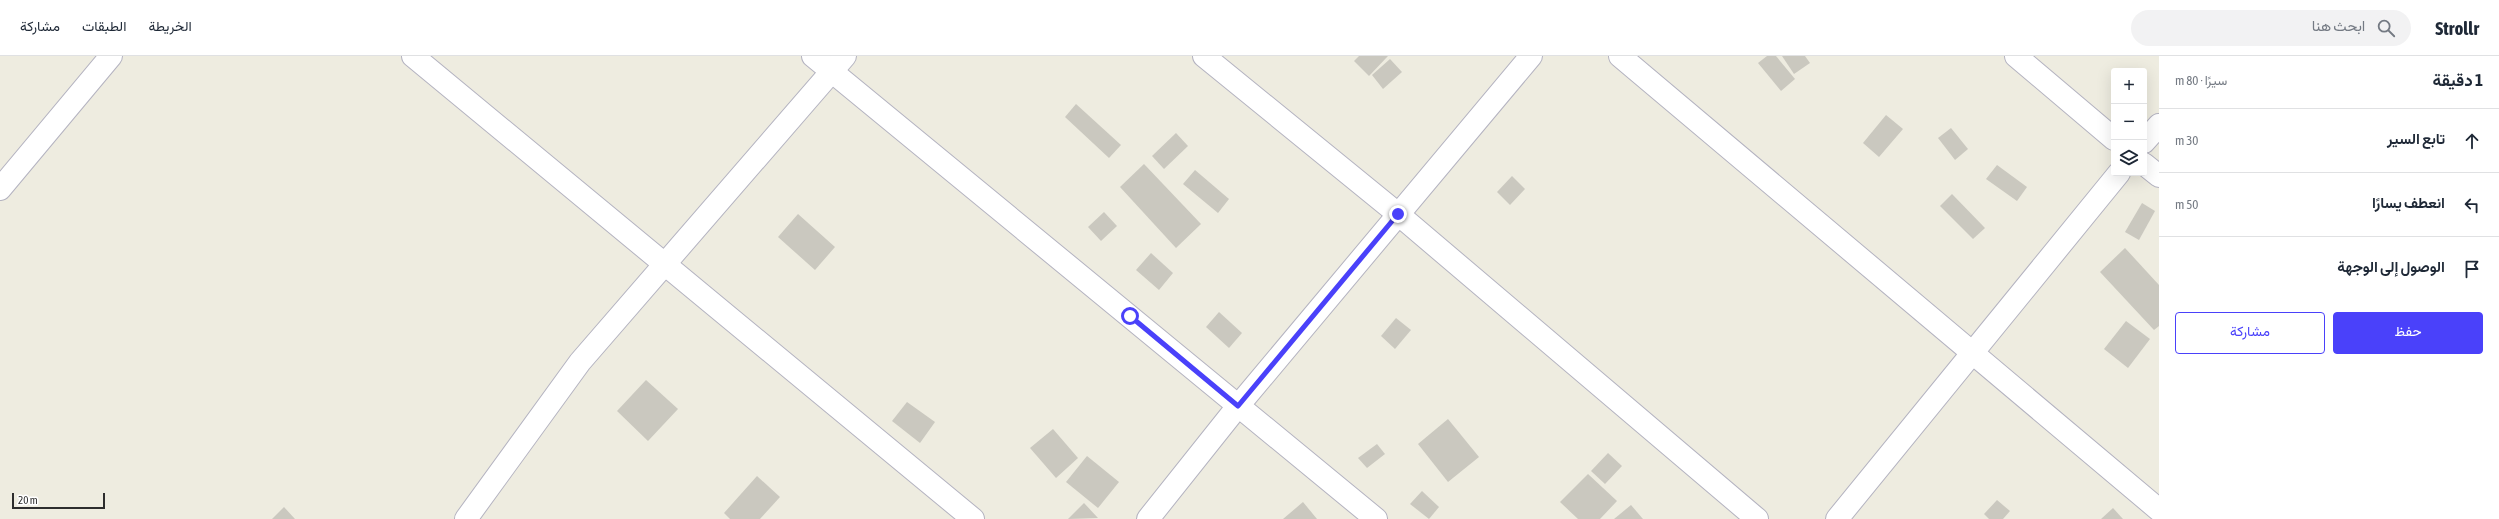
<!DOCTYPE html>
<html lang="ar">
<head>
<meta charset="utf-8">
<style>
  body { margin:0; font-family:"Asap Condensed",Vazirmatn,sans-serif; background:#f2f2f3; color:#1f2937; direction:rtl }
  .controls { position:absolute; right:12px; top:12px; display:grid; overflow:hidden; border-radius:4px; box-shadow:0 4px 16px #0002 }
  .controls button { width:36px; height:36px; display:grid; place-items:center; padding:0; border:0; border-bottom:1px solid #e0e1e3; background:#fff; color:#1f2937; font:20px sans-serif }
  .scale { position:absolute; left:12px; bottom:10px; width:93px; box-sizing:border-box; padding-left:4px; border:2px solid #2d2d2d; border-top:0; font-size:11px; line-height:14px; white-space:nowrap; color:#2d2d2d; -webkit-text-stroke:3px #fff; paint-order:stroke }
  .stop { position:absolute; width:12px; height:12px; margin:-9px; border:3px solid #4a41fa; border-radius:50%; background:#fff }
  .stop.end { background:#4a41fa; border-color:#fff; box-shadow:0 1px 4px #0008 }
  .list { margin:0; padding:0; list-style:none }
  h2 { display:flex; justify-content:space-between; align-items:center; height:52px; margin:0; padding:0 16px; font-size:17px }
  h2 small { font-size:13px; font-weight:400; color:#747a83 }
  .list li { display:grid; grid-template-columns:26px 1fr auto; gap:12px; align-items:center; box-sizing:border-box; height:64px; padding:0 16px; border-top:1px solid #e0e1e3 }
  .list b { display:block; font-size:15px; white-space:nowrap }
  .list em { font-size:13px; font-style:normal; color:#747a83 }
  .actions { display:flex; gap:8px; padding:12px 16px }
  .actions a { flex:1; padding:9px 0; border:1px solid #4a41fa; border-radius:4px; text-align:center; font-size:14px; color:#4a41fa }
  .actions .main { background:#4a41fa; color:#fff }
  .icon { flex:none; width:22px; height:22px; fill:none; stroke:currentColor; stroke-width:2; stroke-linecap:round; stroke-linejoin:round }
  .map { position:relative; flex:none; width:2159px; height:463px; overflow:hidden; direction:ltr }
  header { display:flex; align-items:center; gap:24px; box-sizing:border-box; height:56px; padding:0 20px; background:#fff; border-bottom:1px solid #e0e1e3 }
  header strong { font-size:19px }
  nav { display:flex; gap:22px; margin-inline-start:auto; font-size:14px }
  .search { width:280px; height:36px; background:#f2f2f3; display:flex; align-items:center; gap:10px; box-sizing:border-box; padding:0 14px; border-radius:22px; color:#747a83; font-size:15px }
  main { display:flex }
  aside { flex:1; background:#fff }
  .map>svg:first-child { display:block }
  .building { fill:#cac8bf }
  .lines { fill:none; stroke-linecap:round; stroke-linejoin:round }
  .minor-casing { stroke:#b4b3c0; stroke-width:24 }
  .minor { stroke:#fff; stroke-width:22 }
  .route { stroke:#4a41fa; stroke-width:5 }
</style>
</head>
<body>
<header>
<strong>Strollr</strong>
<div class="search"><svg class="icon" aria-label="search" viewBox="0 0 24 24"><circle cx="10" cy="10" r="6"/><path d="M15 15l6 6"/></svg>ابحث هنا</div>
<nav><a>الخريطة</a><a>الطبقات</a><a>مشاركة</a></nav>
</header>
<main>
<aside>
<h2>1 دقيقة<small>سيرًا · 80 m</small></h2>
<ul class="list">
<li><svg class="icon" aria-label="ahead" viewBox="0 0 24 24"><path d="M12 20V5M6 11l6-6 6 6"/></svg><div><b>تابع السير</b></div><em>30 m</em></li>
<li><svg class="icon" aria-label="left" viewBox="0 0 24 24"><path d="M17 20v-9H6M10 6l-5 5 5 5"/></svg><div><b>انعطف يسارًا</b></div><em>50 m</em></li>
<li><svg class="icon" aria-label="arrive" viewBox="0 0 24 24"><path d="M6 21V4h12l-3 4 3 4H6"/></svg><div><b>الوصول إلى الوجهة</b></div></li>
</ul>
<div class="actions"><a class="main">حفظ</a><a>مشاركة</a></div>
</aside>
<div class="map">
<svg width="2159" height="463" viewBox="0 0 2159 463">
  <rect width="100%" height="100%" fill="#eeece0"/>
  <!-- building -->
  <g class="building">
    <path d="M1359,0H1388L1369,20L1354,5Z"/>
    <path d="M1767,0H1776L1795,23L1781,35L1758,7Z"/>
    <path d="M1782,0H1805L1810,7L1794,18Z"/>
    <path d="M1390,3L1402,16L1383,33L1372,19Z"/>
    <path d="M1076,48L1121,89L1109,102L1065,61Z"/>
    <path d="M1886,59L1903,73L1879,101L1863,87Z"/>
    <path d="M1951,72L1968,93L1955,104L1938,82Z"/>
    <path d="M1176,77L1188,90L1164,113L1152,100Z"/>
    <path d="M1144,108L1201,168L1176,192L1120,131Z"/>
    <path d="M1997,109L2027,131L2017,145L1986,123Z"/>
    <path d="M1195,114L1229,143L1218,157L1183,128Z"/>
    <path d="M1512,120L1525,133L1510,149L1497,136Z"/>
    <path d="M1952,138L1985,172L1973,183L1940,150Z"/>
    <path d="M2142,147L2155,155L2139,184L2125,176Z"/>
    <path d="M1104,156L1117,170L1101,185L1088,171Z"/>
    <path d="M798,158L835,191L815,214L778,181Z"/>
    <path d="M2125,192L2159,229V270L2154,274L2100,216Z"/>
    <path d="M1151,197L1173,217L1159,234L1136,214Z"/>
    <path d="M1219,256L1242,277L1229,292L1206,271Z"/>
    <path d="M1396,262L1411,274L1395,293L1381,280Z"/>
    <path d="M2126,265L2150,283L2128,312L2104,293Z"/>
    <path d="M646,324L678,353L648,385L617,355Z"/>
    <path d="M907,346L935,366L920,387L892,365Z"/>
    <path d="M1448,363L1479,401L1448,426L1418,388Z"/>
    <path d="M1053,373L1078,402L1056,422L1030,392Z"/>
    <path d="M1377,388L1385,398L1367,412L1358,402Z"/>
    <path d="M1608,397L1622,410L1605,428L1591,415Z"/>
    <path d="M1087,400L1119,426L1098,452L1066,426Z"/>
    <path d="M1588,418L1617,445L1600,463H1578L1560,446Z"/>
    <path d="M757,420L780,441L760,463H730L724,457Z"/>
    <path d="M1422,435L1439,451L1429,463L1410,448Z"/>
    <path d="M1997,444L2010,455L2003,463H1989L1984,458Z"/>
    <path d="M1303,446L1317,463H1283Z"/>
    <path d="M1084,447L1098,462L1068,463Z"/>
    <path d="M1631,449L1643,463H1614Z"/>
    <path d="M284,451L295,463H272Z"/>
    <path d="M2113,452L2123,463H2101Z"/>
  </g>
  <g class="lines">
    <defs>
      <g id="minor">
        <path d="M413,0L973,463"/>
        <path d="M813,0L1376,463"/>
        <path d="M1204,0L1398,158L1757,463"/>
        <path d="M1620,0L2159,454"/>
        <path d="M2016,0L2114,83"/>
        <path d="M2144,86L2159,69"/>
        <path d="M2144,108L2159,120"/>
        <path d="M0,133L111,0"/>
        <path d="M466,463L580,306L845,0"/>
        <path d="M1148,463L1238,350L1531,0"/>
        <path d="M1837,463L2119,117"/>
      </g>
    </defs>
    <!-- minor casing -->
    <use href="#minor" class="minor-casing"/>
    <!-- minor -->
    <use href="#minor" class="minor"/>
  </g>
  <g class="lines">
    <!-- route -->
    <path class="route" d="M1130,260L1238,350L1398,158"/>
  </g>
</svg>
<div class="controls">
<button>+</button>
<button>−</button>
<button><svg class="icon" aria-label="layers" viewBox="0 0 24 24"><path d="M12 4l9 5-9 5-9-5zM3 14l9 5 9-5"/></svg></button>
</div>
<div class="scale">20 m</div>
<div class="stop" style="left:1130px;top:260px"></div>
<div class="stop end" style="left:1398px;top:158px"></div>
</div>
</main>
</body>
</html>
